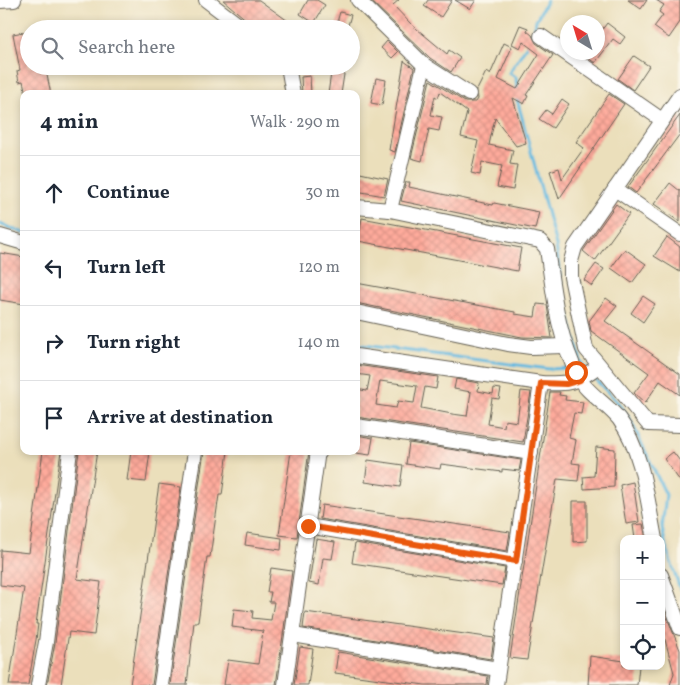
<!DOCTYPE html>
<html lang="en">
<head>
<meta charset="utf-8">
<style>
  body { margin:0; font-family:Vollkorn,serif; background:#f6f6f7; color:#1f2937 }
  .controls { position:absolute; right:15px; bottom:15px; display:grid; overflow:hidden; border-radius:10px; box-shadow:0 2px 8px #0003 }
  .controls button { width:45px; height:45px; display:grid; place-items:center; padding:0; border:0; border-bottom:1px solid #e0e1e3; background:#fff; color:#1f2937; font:25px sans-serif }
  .compass { position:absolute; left:560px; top:15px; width:45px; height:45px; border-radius:50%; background:#fff; box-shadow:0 2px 8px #0003; rotate:322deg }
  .stop { position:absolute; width:15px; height:15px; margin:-11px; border:4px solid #ea580c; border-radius:50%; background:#fff }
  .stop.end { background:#ea580c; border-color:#fff; box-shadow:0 1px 5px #0008 }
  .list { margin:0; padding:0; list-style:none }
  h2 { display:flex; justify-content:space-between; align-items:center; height:65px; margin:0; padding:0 20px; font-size:21px }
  h2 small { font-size:16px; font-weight:400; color:#747a83 }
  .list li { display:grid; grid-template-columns:32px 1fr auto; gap:15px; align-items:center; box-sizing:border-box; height:75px; padding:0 20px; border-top:1px solid #e0e1e3 }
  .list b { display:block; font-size:19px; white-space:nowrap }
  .list em { font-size:16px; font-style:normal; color:#747a83 }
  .icon { flex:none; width:28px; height:28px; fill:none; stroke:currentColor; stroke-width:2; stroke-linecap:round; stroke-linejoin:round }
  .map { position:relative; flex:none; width:680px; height:685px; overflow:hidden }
  .search { position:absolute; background:#fff; box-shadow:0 2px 8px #0003; left:20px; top:20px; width:340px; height:55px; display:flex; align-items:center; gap:12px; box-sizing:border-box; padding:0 18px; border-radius:28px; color:#747a83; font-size:19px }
  .panel { position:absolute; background:#fff; box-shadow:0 2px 8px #0003; left:20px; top:90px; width:340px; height:365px; border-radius:10px }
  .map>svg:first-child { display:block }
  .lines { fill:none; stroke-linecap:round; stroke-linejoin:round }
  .stream { stroke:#63b9e0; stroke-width:3 }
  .building { fill:url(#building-cross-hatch); fill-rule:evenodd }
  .minor-casing { stroke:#646054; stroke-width:16 }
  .minor { stroke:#fff; stroke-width:14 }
  .route { stroke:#ea580c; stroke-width:6 }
</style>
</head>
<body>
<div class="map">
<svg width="680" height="685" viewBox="0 0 680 685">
  <defs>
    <pattern id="building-cross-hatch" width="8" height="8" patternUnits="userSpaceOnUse" patternTransform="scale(1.25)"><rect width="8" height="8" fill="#feaa9b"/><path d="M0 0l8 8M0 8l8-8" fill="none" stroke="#d99285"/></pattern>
  </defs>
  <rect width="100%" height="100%" fill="#fbf7ec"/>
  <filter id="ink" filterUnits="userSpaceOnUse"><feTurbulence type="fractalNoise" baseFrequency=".02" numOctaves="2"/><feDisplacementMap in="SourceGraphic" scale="10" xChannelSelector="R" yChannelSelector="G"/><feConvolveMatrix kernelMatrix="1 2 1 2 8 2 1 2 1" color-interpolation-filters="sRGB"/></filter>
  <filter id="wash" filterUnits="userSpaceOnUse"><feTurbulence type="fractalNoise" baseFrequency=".0096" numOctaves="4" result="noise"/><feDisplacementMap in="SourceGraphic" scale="20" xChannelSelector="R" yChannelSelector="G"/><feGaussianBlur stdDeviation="1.12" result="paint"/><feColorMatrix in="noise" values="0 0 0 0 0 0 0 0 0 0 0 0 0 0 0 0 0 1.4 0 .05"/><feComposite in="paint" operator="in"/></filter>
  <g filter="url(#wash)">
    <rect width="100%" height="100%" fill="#ebdfbb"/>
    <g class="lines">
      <!-- stream -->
      <g class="stream">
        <path d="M517,92L516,77L509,73L533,36L536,20L547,0"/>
        <path d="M517,99L556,245L562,290L581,362L587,370"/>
        <path d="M0,224L24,233"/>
        <path d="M356,344L549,369L569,368"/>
        <path d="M591,375L621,406L631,421L666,495L662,528L666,547L680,589"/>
      </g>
    </g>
    <g id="blocks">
      <!-- building -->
      <g class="building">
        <path d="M223,0H259L288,21L282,29H253L249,22Z"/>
        <path d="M308,0H317L325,5L314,23L300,14Z"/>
        <path d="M370,0H399L393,5L411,24L447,54L449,50L460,58L451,72L430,58Z"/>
        <path d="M428,0H452L441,17L424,6Z"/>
        <path d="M455,0H476L470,9Z"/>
        <path d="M628,0H647L641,9Z"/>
        <path d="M656,0H680V22L669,38L654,27L663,15L659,12L664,5Z"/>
        <path d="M340,12L351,15L347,29H335Z"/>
        <path d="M607,23L625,37L620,44L613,39L595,63L580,52H598V35Z"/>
        <path d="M520,25L528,28L527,31L532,35L536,43L553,55L526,95L528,96L524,104L513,98L526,143L516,146L495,118L489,145L513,150L510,164L517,165L513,190L497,187L502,166L482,162L480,175L471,173L478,141L461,137L467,112L440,92L438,98L435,96L431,115L442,117L439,131L429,129L422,161L411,158L430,80L465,102H476L478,99L477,90L486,72L490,75L504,43L512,47L498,79L517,89L539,54L523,42L520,48L512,44Z"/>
        <path d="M29,31V66H45L51,94H26L23,81L19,82L17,71L20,70L13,34Z"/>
        <path d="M387,41L398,52L392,58L381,48Z"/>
        <path d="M634,56L649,66L633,90L618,79Z"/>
        <path d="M404,61L414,68L395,152L389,150Z"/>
        <path d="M332,66L345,68L341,94H328Z"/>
        <path d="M310,76L311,94H302L301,77Z"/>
        <path d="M376,78L386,80L382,105L371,103Z"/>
        <path d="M609,94L624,104L559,199L550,171L559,168L562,179L584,148L576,142Z"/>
        <path d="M562,99L569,104L553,128L539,119L546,110L552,114Z"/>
        <path d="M680,115V134L636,193L628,187Z"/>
        <path d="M360,173L388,179L384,196L356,191V174Z"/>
        <path d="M406,182H410L409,187L493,205L494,203L539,212L535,229L401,201Z"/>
        <path d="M670,183L680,191V222L654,204Z"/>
        <path d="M616,204L629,214L595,261L583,251Z"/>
        <path d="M362,218L521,248L517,271L358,241Z"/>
        <path d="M667,237L680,247V272L654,256Z"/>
        <path d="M625,249L646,264L632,283L611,268Z"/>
        <path d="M0,253L24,257V304L0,300Z"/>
        <path d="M596,264L604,269L592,286L584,280Z"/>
        <path d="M356,283L515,312V314L535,317L537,304L547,305L552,338L522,337L356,303Z"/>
        <path d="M643,296L655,304L643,322L631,313Z"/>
        <path d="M606,298L617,306L605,321L680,374V395L660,381L645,403L634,393L649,373L591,331L589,321Z"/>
        <path d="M356,365L438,377L436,389L425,387L421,408L452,414L467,416L471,392L454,389L456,379L479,383L478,391L493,394L494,388L501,389L499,399L492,398L488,424L504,427L505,420L517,422L521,391L531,392L523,442L356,417V389L367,391L370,376L356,374ZM380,381L417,386L414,403L398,401L396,408L376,405Z"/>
        <path d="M550,392H560L559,395L566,396L565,400L583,402L581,414L574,413L569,438L576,440L572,463L580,464L578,481L557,479L527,660L510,658Z"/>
        <path d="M356,435L373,438L370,455L356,453Z"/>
        <path d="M409,443L521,460L519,471L502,469V472L441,464L440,469L406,464Z"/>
        <path d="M596,447L615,449L614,487L584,489L583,477L594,476Z"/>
        <path d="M43,451H61L36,624H38L36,640L28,685H9L24,588L0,585L1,550L29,553Z"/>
        <path d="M79,451H97L77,579L101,582L94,635L69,632L61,685H47L55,643Z"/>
        <path d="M131,451H150L146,482L127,480Z"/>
        <path d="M204,451H228L222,495H219L210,557H207L198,622H194L187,685H170Z"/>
        <path d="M291,451H309L297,537L279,535Z"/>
        <path d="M673,452L680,461V481L664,459Z"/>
        <path d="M368,460L403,465L400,487L365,482Z"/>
        <path d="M633,482L639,522L626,524L620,485Z"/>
        <path d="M159,484L181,487L152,685H130Z"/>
        <path d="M573,501H587V541L573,542Z"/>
        <path d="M322,505L510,532L507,551L320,519Z"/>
        <path d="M643,524L646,539H635L633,525Z"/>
        <path d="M247,533L282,538L281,550L245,545Z"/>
        <path d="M316,539L335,542L332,559L323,558L319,585L309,583Z"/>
        <path d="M355,543L505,568L502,585L352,563Z"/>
        <path d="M271,568L292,571L276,685H224L228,660L258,664L263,631L232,627L234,609L253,611L252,618L271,620L274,602H269L271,592H267Z"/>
        <path d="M661,602L680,650V685H670L674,673L664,636L661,637Z"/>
        <path d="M305,612L494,638L491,659L303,628Z"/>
        <path d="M300,647L313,649L308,685H294Z"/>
        <path d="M338,652L488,676L487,685H425L335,673Z"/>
        <path d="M590,656L624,661L623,666H639L637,685H588Z"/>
      </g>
    </g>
  </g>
  <g filter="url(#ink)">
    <use href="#blocks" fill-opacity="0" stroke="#646054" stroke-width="1"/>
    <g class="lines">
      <defs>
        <g id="minor">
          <path d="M206,0L244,29"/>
          <path d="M358,0L424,65L390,210"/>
          <path d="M0,1L14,0"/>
          <path d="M541,36L662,120"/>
          <path d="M424,65L469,94"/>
          <path d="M288,66L293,94"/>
          <path d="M680,95L575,247L571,261V277L586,349L648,424L680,425"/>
          <path d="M615,189L680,234"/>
          <path d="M356,207L390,210L540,241L547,249C554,296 557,334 579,378C586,392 608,405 619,419C643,452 647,499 655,539"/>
          <path d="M0,236L24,243"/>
          <path d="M356,312L508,344L531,347L565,346"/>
          <path d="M356,356L541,383C573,384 572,384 599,366"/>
          <path d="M356,426L531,453"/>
          <path d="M308,526L515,561"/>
          <path d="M661,575L680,628"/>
          <path d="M293,635L498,669"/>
          <path d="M38,685L46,642L70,451"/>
          <path d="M161,685L195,451"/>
          <path d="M285,685L318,451"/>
          <path d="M496,685L541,383"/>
        </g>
      </defs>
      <!-- minor casing -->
      <use href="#minor" class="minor-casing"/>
      <!-- minor -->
      <use href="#minor" class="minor"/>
    </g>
  </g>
  <g class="lines" filter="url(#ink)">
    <!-- route -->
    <path class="route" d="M308,526L516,561L541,383L566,384L580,380L576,372"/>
  </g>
</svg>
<div class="controls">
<button>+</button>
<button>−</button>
<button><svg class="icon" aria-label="locate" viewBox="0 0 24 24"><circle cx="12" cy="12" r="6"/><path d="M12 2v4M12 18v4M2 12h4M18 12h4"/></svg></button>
</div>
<svg class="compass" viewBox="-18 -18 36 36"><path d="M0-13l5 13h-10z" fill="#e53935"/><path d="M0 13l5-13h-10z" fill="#747a83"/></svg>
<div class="stop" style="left:576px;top:372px"></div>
<div class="stop end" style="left:308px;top:526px"></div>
<div class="search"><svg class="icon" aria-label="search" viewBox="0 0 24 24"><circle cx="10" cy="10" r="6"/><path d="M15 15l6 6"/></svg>Search here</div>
<section class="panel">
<h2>4 min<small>Walk · 290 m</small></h2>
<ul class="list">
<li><svg class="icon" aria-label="ahead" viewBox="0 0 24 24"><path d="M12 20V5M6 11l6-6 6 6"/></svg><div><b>Continue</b></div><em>30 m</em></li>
<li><svg class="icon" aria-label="left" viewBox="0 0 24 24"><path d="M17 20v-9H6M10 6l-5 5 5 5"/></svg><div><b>Turn left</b></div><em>120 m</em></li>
<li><svg class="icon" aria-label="right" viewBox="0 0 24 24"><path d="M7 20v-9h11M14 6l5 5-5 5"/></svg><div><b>Turn right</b></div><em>140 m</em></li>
<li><svg class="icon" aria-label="arrive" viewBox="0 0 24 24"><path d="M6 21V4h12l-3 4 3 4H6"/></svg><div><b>Arrive at destination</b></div></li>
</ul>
</section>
</div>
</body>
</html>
